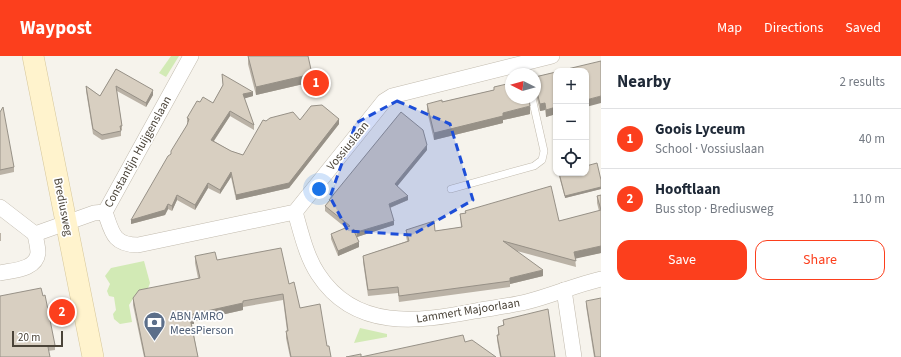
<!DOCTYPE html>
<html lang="en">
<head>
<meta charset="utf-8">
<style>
  body { margin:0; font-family:"Source Sans 3",sans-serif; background:#f2f2f3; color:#1f2937 }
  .controls { position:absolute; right:12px; top:12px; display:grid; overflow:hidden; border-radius:8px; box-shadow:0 1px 3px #0004 }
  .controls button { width:36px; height:36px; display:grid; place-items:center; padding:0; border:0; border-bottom:1px solid #e0e1e3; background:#fff; color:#1f2937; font:20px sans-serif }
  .compass { position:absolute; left:505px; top:12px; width:36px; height:36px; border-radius:50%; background:#fff; box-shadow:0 1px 3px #0004; rotate:276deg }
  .scale { position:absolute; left:12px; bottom:10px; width:51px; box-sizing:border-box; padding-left:4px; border:2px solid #4b4439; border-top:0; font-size:11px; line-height:14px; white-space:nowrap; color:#4b4439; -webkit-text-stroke:3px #fff; paint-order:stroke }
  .you { position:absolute; left:319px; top:133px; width:14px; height:14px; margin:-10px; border:3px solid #fff; border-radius:50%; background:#1a73e8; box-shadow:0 0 0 6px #1a73e833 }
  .badge { display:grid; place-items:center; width:26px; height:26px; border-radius:50%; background:#fc3f1d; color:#fff; font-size:13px; font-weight:700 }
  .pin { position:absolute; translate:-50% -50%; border:2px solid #fff; box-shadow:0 1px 4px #0006 }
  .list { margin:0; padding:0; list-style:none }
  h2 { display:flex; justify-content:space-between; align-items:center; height:52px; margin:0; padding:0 16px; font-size:17px }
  h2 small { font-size:13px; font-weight:400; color:#747a83 }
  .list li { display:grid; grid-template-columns:26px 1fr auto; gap:12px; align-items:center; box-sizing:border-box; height:60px; padding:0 16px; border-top:1px solid #e0e1e3 }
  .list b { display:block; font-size:15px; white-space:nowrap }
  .list p { margin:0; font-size:13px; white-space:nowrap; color:#747a83 }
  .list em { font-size:13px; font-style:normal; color:#747a83 }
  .actions { display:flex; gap:8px; padding:12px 16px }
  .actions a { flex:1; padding:9px 0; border:1px solid #fc3f1d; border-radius:12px; text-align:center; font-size:14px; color:#fc3f1d }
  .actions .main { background:#fc3f1d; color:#fff }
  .icon { flex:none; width:22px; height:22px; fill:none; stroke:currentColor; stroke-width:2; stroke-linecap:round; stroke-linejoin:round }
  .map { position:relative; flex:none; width:601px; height:301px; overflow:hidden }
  header { display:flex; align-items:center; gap:24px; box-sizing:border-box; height:56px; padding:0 20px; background:#fc3f1d; color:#fff }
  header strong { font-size:19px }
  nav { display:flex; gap:22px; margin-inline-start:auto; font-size:14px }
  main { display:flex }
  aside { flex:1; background:#fff }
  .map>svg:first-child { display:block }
  .green { fill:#d2eab5 }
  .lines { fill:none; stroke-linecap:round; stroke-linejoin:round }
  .lane-casing { stroke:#c2bbae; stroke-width:8 }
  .street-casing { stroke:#c2bbae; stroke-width:16 }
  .secondary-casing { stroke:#d6c79b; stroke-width:22 }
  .lane { stroke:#fff; stroke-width:7 }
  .street { stroke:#fff; stroke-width:15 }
  .secondary { stroke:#fff3cd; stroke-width:21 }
  .wall { fill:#bab2a6 }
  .shaded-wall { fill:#979187 }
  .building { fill:#d8cfc1; stroke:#979187 }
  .marked { fill:#1d4ed8; fill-opacity:0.2; stroke:#1d4ed8; stroke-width:3; stroke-dasharray:8 5; stroke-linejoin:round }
  .labels { text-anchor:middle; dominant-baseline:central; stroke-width:3.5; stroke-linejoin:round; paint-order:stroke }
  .street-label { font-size:12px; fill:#4b4439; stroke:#fff }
  .service-label { font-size:12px; fill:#4e5e75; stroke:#fff; text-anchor:start }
</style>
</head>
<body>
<header>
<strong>Waypost</strong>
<nav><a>Map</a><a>Directions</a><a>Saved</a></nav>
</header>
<main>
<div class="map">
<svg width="601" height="301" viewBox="0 0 601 301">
  <rect width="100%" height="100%" fill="#f6f3ec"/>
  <!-- green -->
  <g class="green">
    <path d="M171,0H179L166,21L159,17Z"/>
    <path d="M144,205L150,227L147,235L136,238L129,249L132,266L120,268L114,263L113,258L116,254L114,241L109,240L107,235L110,228L105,220L111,212Z"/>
    <path d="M360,272L387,278V281L354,287Z"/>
  </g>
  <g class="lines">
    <defs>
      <path id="lane" d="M451,133L534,110L542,104L544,95L532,42"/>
      <g id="street">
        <path d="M0,151L35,178"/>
        <path d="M105,156C112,176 113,189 138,189L295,156L384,45L392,40L552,0"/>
        <path d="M105,156L191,0"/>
        <path d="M295,156C301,176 306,200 318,218C355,275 418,266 475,255C492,252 509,250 526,246C551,240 575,229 601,223"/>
        <path d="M35,178L94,157L105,156"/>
        <path d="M0,217C13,214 36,214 38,197C38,191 36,184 35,178"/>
        <path d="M564,234L574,301"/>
      </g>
      <path id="secondary" d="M33,0L93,301"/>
    </defs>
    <!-- lane casing -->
    <use href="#lane" class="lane-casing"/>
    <!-- street casing -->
    <use href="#street" class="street-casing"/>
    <!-- secondary casing -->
    <use href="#secondary" class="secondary-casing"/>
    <!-- lane -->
    <use href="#lane" class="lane"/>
    <!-- street -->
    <use href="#street" class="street"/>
    <!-- secondary -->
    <use href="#secondary" class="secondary"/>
  </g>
  <!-- wall -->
  <g class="wall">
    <path d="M248,0L312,26L256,39L248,8Z"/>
    <path d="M116,13L153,39L146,51L117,35L122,70V74H121V80L102,84L93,78L86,35V30L100,40Z"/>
    <path d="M556,16V58L546,61L545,54L540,55L536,39H535V21Z"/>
    <path d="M222,18L253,40L244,42L254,69V74L230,60L214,85L231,95L243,99L266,65L300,64L339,68L289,132L236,144L231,121L220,138L208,132L195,154L177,144L172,155L168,153L165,159L131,168L187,69L188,67L187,66V62L200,46L213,47L223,29Z"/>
    <path d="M494,31L530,58L503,64V67L434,84L427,55V48L442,46L494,34Z"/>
    <path d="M0,56L14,111V116L0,119Z"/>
    <path d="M427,94L397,130L408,144L390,152L394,169L357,181L359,191L338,200L331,183V178L346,172L325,155V150L329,146V144Z"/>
    <path d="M559,117L601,124V133L565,142L559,120Z"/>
    <path d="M601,139V197L575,202L576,211L517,195L543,220L510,228V231L399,246L398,237L368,240L363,206V200L407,185L406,180V174L435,175L461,171L460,158L465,157V155L559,165L599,155L597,147V140Z"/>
    <rect x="0" y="177" width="1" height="8"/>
    <path d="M195,200L217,204L289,228L300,252L327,290L331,301H290L286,282V275H287L283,244L243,251V254L194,265V268H192L198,301H144L133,249V242L198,222L195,207Z"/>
    <path d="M43,240L55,289V294L0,301Z"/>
    <path d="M586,245L601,301H594L586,250Z"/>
    <path d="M503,264L555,301H500L497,284V279H498V271L503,269Z"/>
  </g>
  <!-- shaded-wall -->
  <g class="shaded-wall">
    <path d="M312,18V26L256,39V31Z"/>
    <path d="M153,34V39L146,51V47Z"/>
    <path d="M253,36V40L243,43V38Z"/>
    <path d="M601,40V47L586,51V44Z"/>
    <path d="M545,47V54L540,55V48Z"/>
    <path d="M530,50V58L503,64V67L434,84V77L503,57Z"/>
    <path d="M556,51V58L546,61V54Z"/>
    <path d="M230,55V60L211,89V84Z"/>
    <path d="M339,63V68L289,132L236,144V139Z"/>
    <path d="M427,89V94L395,133V128Z"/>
    <path d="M231,116V121L220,138V134Z"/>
    <path d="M208,127V132L195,154V149Z"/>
    <path d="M601,131V133L565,142V140Z"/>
    <path d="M177,139V144L172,155V150Z"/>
    <path d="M408,140V144L389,152V148Z"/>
    <path d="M168,148V153L165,159L131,168V164Z"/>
    <path d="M394,165V169L357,181V176Z"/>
    <path d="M359,186V191L338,200V195Z"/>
    <path d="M601,190V197L574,203V196Z"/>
    <path d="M543,214V220L510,228V222Z"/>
    <path d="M243,247V254L194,265V268H190V262L193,258Z"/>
  </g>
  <!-- building -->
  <g class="building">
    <path d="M248,0H308L312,18L256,31Z"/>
    <path d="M601,5V40L586,44V15H559Z"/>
    <path d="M116,13L153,34L146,47L116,30L122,70H120L121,75L102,79L93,73L86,30L100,40Z"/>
    <path d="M556,16V51L546,54L545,47L540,48L536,32L535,31V21Z"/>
    <path d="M222,18L253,36L243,38L254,69L230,55L211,84L231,95L243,99L263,64L266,65L270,62L293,56L300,64L311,50L322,49L339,63L289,127L236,139L231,116L220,134L208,127L195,149L177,139L172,150L168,148L165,154L131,164L168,100L171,98V95L187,69L189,63L187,62L197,45L200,46L203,41L213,47L223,29Z"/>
    <path d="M511,27V42H529L530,50L503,57V60L434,77L427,48L442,44V46L494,34V31Z"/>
    <path d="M3,51L14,111L0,114V56Z"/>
    <path d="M401,56L423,74L427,89L395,128L408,140L389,148L394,165L357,176L353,173L359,186L338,195L331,178L350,170L325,150L330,144H329Z"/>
    <path d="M597,107L601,124V131L565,140L559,117H586V110Z"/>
    <path d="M551,130L559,165L601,154L597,140L601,139V190L574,196L576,205L503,185L543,214L510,222V225L399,240L398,231L368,234L363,200L409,185L406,174L434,165L435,175L462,171L460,158L466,157L465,155Z"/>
    <path d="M281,192L289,228L294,226L300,252L320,248L327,290H329L331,301H291L286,275H288L283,238L243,245V247L193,258L194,261L190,262L198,301H145L133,242L139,234L200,222L195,200L215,196L217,204Z"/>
    <path d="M41,232L43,240L45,239L55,289L48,291L50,301H0V240Z"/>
    <path d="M601,242V301H595L586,245Z"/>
    <path d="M548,253L555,301H501L497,279H499L498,271L504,269L503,264Z"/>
    <path d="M463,279L465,286L472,284L496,301H346L361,298V301Z"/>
  </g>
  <!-- marked area -->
  <path class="marked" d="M397,45L450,68L473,144L412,179L348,175L330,141L356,67Z"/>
  <!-- icons -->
  <defs>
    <symbol id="bank-pin" viewBox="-11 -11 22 30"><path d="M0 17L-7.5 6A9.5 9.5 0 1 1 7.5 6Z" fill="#5c6f8a" stroke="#fff"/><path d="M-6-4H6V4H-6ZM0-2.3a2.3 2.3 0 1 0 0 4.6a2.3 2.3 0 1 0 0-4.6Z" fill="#fff"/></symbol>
  </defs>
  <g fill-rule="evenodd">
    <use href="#bank-pin" x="142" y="254" width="25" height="34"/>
  </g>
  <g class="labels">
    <!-- street labels -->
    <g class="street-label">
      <text transform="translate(348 90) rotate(-51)">Vossiuslaan</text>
      <text transform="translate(138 96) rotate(-61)">Constantijn Huijgenslaan</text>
      <text transform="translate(63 151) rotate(79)">Brediusweg</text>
      <text transform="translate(468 255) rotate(-9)">Lammert Majoorlaan</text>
    </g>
    <!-- service labels -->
    <g class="service-label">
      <text x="170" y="260">ABN AMRO<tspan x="170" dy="14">MeesPierson</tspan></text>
    </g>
  </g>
</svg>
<div class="controls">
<button>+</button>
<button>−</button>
<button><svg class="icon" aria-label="locate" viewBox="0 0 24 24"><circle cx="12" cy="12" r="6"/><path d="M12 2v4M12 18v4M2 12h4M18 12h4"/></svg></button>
</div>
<svg class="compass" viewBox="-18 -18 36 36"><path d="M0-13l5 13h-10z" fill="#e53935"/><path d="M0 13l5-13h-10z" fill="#747a83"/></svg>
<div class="scale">20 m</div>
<div class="you"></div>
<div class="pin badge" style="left:316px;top:27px">1</div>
<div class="pin badge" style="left:62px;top:256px">2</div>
</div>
<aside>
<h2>Nearby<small>2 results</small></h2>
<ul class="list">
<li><span class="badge">1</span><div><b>Goois Lyceum</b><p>School · Vossiuslaan</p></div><em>40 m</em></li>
<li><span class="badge">2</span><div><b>Hooftlaan</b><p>Bus stop · Brediusweg</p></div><em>110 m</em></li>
</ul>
<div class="actions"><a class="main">Save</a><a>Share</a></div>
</aside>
</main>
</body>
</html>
